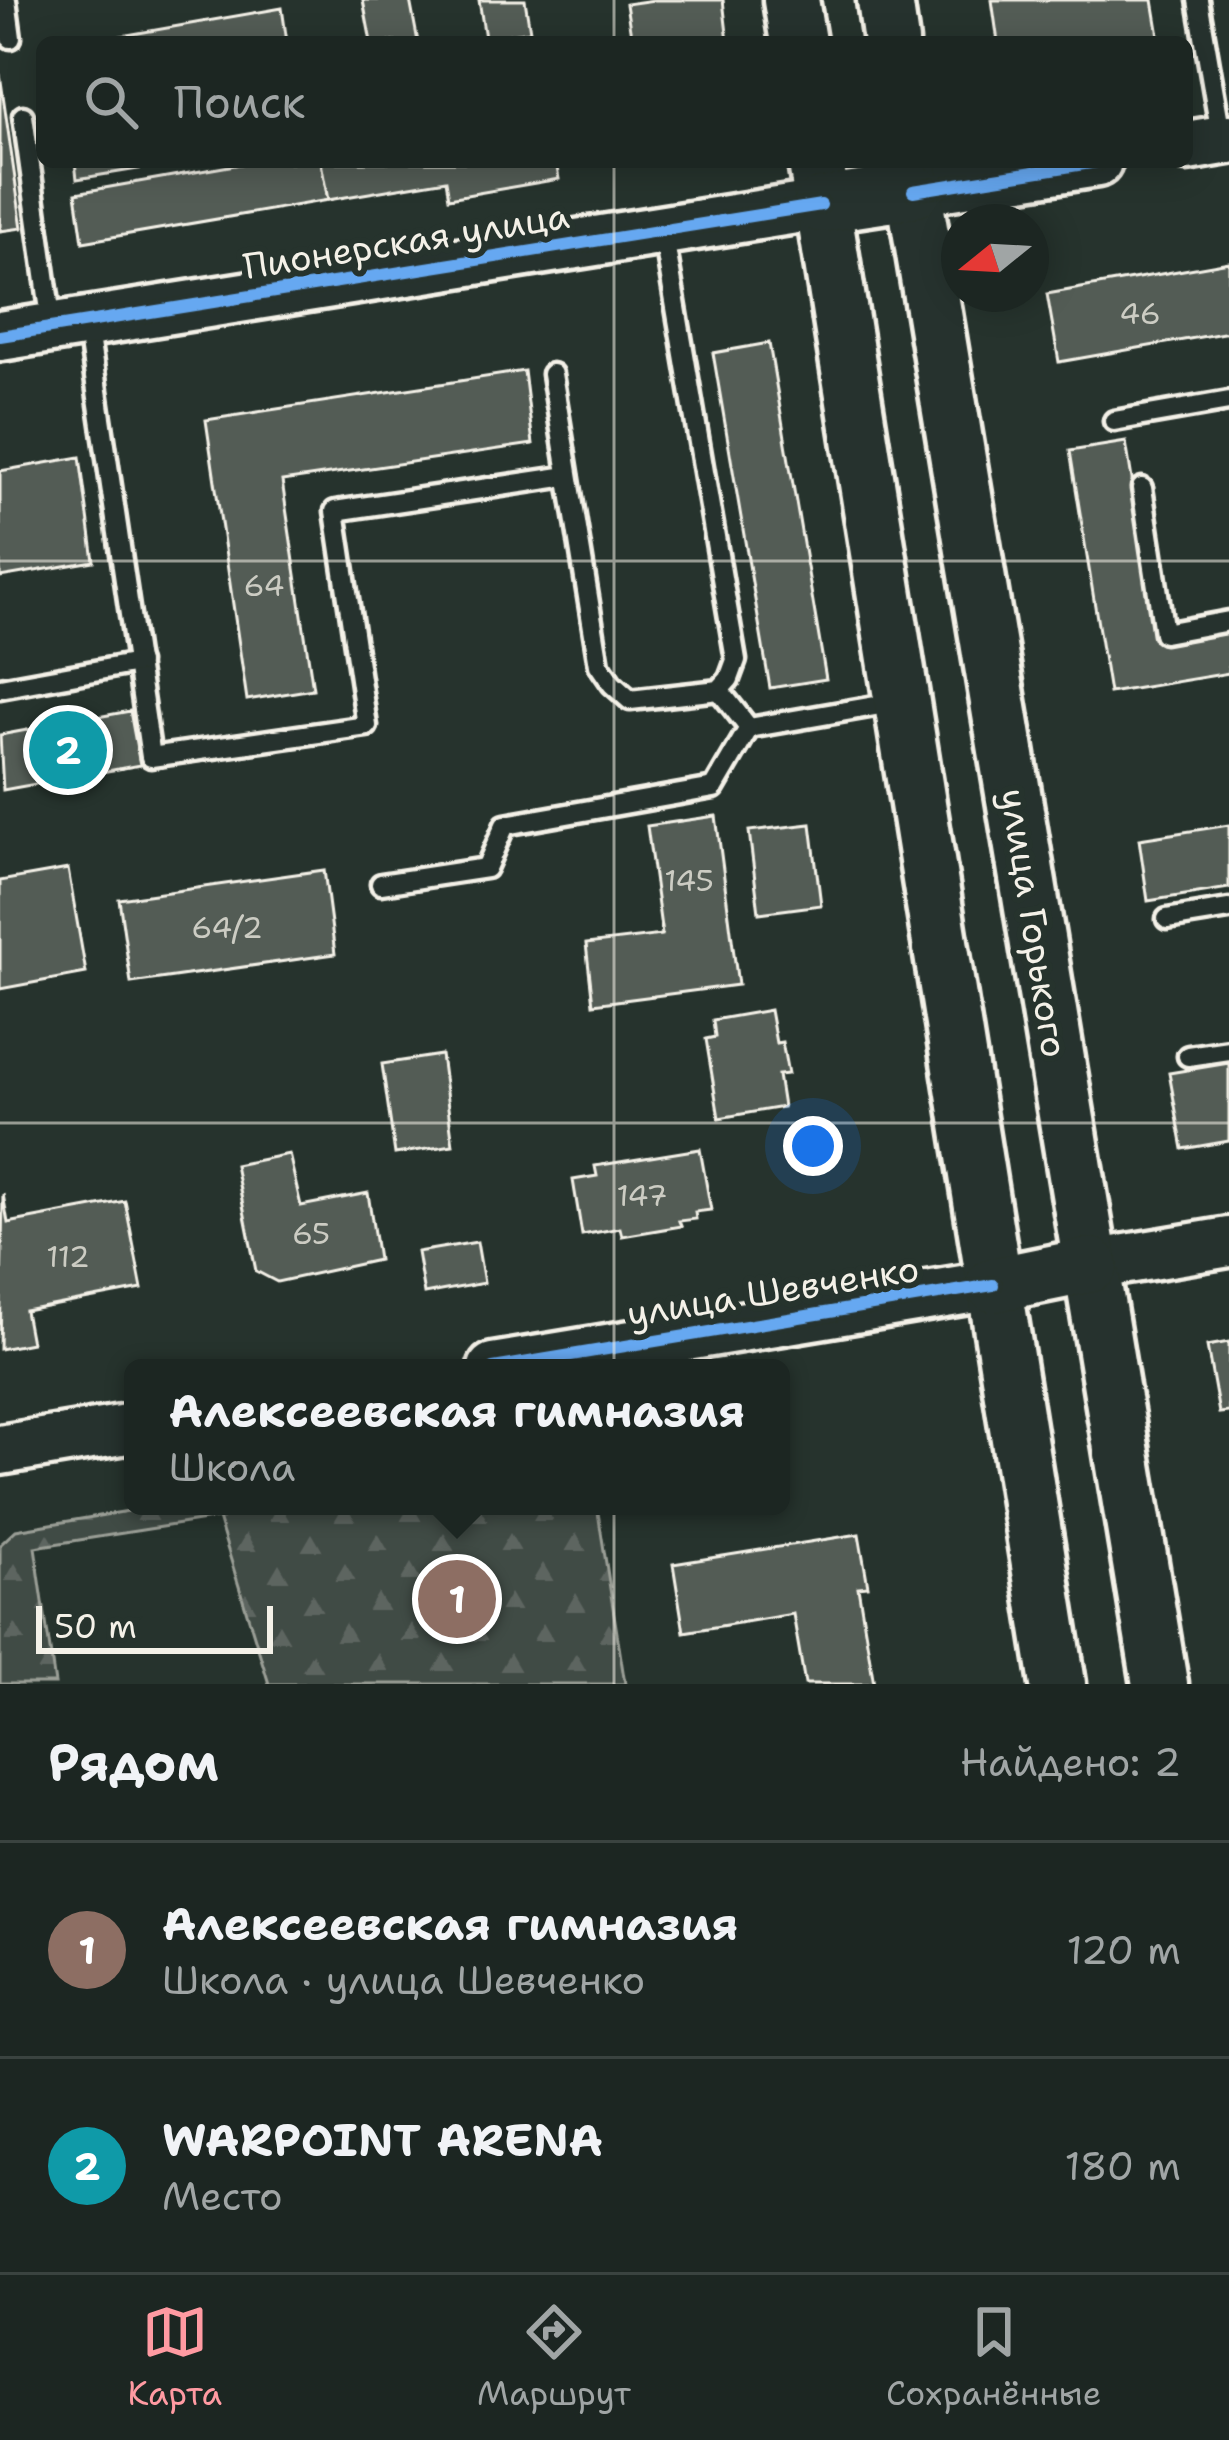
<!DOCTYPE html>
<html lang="ru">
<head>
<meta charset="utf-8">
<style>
  body { margin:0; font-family:"Shantell Sans",sans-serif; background:#29322f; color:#f1f3f6 }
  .compass { position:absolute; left:941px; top:204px; width:108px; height:108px; border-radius:50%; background:#1c2622; box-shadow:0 6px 30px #0003; rotate:252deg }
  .scale { position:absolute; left:36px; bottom:30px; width:237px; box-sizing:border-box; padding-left:12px; border:6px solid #f4f1e8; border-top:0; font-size:33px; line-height:42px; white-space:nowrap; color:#f4f1e8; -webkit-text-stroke:9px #26332d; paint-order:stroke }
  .you { position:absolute; left:813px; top:1146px; width:42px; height:42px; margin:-30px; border:9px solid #fff; border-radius:50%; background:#1a73e8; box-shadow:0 0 0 18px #1a73e833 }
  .badge { display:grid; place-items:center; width:78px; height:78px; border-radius:50%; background:#ff9aa2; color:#fff; font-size:39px; font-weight:700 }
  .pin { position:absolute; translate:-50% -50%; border:6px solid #fff; box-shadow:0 3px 12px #0006 }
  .popup { position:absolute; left:124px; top:1359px; width:666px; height:156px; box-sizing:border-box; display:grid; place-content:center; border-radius:18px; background:#1c2622; filter:drop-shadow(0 3px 9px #0005); font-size:39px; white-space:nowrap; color:#a0a5a5 }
  .popup b { font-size:45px; color:#f1f3f6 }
  .popup::after { content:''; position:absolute; left:50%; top:100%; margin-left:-24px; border:24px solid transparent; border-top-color:#1c2622 }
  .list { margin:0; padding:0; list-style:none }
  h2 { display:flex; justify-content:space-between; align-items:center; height:156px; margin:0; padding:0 48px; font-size:51px }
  h2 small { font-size:39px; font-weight:400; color:#a0a5a5 }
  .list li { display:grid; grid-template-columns:78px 1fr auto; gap:36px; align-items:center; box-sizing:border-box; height:216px; padding:0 48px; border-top:3px solid #3a4340 }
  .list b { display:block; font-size:45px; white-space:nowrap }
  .list p { margin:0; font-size:39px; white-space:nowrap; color:#a0a5a5 }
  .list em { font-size:39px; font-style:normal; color:#a0a5a5 }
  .icon { flex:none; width:66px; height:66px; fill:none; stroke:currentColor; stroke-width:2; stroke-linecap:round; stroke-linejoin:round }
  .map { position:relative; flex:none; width:1229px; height:1684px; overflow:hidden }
  .search { position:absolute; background:#1c2622; box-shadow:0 6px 30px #0003; left:36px; right:36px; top:36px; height:132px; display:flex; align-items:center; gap:30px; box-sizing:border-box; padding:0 42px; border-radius:18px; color:#a0a5a5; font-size:45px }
  .sheet { height:588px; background:#1c2622 }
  nav { display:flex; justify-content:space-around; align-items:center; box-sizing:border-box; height:168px; border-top:3px solid #3a4340; background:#1c2622; font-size:33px; color:#a0a5a5 }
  nav a { display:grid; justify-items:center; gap:6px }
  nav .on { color:#ff9aa2 }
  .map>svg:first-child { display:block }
  .forest { fill:url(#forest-firs); stroke:#9a9e96; stroke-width:3 }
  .building { fill:#525c55; stroke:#f4f1e8; stroke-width:3 }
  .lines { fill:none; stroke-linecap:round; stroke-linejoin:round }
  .lane-casing { stroke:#f4f1e8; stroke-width:27 }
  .secondary-casing { stroke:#f4f1e8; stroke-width:57 }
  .primary-casing { stroke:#f4f1e8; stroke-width:63 }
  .lane { stroke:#26332d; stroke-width:18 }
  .secondary { stroke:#26332d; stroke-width:48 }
  .primary { stroke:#26332d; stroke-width:54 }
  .cycleway-casing { stroke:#26332d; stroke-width:20 }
  .cycleway { stroke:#66a8f1; stroke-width:12 }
  .grid { fill:none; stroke:#f4f1e8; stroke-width:3; stroke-opacity:0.55 }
  .labels { text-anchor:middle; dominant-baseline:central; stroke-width:12; stroke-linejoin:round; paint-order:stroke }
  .number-label { font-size:30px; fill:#ccccc3 }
  .street-label { font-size:36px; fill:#f4f1e8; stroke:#26332d }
</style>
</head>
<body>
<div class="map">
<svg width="1229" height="1684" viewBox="0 0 1229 1684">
  <defs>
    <pattern id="forest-firs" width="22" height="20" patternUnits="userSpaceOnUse" patternTransform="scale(3)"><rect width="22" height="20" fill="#414b45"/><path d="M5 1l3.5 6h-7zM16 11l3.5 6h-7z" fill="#5d6560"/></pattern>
  </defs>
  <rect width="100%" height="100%" fill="#26332d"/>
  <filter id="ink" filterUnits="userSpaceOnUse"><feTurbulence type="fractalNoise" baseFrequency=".00833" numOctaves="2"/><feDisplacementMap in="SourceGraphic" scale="24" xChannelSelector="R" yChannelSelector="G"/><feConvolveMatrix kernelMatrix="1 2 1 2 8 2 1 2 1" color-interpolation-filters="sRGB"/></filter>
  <g filter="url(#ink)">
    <!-- forest -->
    <path class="forest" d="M158,1506H597L625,1684H269L218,1518L35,1547L55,1684H0V1545L16,1530Z"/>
    <!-- building -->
    <g class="building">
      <path d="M363,0H410L418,42H371Z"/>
      <path d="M479,0H525L530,31L485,38Z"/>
      <path d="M654,0H723L728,42H632L626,4Z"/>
      <path d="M992,0H1153L1160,42H998Z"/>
      <path d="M282,8L287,42H87Z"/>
      <path d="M0,74L22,228L0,231Z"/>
      <path d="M75,162H161L162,165L77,179Z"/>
      <path d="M252,162H321L328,200L83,242L76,193Z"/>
      <path d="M321,162H556L559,179L449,198L446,180L328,200Z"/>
      <path d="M1229,262V332L1059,362L1047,294Z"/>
      <path d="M769,343L826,679L770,688L713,353Z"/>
      <path d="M524,371L533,444L282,481L313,689L247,700L206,420Z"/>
      <path d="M1126,442L1156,628L1229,616V673L1109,693L1070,451Z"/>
      <path d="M80,457L94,561L0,577V471Z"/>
      <path d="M130,711L140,765L3,790L0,735Z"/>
      <path d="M716,816L738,985L593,1004L586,944L662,935L647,826Z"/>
      <path d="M811,824L821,905L759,913L749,831Z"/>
      <path d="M1229,825V888L1148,901L1139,839Z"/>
      <path d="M68,869L86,973L0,989V881Z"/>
      <path d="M324,870L335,954L131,983L119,899Z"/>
      <path d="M770,1010L776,1043L782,1042L788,1074L778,1075L783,1107L719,1118L706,1039L715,1037L713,1020Z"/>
      <path d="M441,1055L453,1145L395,1154L382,1064Z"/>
      <path d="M1229,1063V1141L1183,1149L1169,1073Z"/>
      <path d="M700,1149L711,1210L695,1212L696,1219L679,1221L681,1226L622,1236L620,1228L582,1235L573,1180L597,1176L595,1166Z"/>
      <path d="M289,1154L301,1206L368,1193L378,1260L277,1282L256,1271L235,1165Z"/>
      <path d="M3,1194L8,1223L125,1201L142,1289L25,1311L31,1343L0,1349Z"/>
      <path d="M477,1242L484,1283L424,1294L417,1252Z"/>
      <path d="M1229,1342V1412L1219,1413L1207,1346Z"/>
      <path d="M859,1534L868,1586L858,1587L874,1684H805L793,1614L684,1632L673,1564Z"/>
    </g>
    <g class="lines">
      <defs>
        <g id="lane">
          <path d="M6,0L11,38"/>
          <path d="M1198,0L1222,140"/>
          <path d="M23,116L52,325"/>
          <path d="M87,323L151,757L367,726L335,511L568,476"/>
          <path d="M552,374L599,665L612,684L630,700L719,690L729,679L736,660L663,231"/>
          <path d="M1114,421L1229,401"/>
          <path d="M1142,488L1164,633L1229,621"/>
          <path d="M0,688L138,663"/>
          <path d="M719,690L749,728L898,702"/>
          <path d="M381,884L486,868L505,825L714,788L749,728"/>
          <path d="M1167,919L1229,909"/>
          <path d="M1188,1056L1229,1050"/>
        </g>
        <g id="secondary">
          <path d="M1187,146L1229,139"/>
          <path d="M913,191L1097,162"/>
          <path d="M0,336L821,205"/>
          <path d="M1091,1265L1229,1242"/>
          <path d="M493,1368L993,1285"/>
          <path d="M0,1450L133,1428"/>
        </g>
        <g id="primary">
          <path d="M791,0L798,42"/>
          <path d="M885,0L891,42"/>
          <path d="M816,162L1058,1684"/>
          <path d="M909,162L1160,1684"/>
          <path d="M821,205L913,191"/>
          <path d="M993,1285L1091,1265"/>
        </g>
      </defs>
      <!-- lane casing -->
      <use href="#lane" class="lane-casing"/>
      <!-- secondary casing -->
      <use href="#secondary" class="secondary-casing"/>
      <!-- primary casing -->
      <use href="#primary" class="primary-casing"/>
      <!-- lane -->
      <use href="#lane" class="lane"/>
      <!-- secondary -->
      <use href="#secondary" class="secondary"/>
      <!-- primary -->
      <use href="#primary" class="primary"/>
      <defs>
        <g id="cycleway">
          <path d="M913,191L1097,162"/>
          <path d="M0,336L821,205"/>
          <path d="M493,1368L993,1285"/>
        </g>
      </defs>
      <!-- cycleway casing -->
      <use href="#cycleway" class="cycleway-casing"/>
      <!-- cycleway -->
      <use href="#cycleway" class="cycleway"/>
    </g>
  </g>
  <!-- grid -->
  <path class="grid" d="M614,0V42M614,162V1684M0,561H1229M0,1123H1229"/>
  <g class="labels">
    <!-- number labels -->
    <g class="number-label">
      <text x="1140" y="313">46</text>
      <text x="264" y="585">64</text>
      <text x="689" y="880">145</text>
      <text x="227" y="927">64/2</text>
      <text x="642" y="1195">147</text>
      <text x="311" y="1233">65</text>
      <text x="68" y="1256">112</text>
    </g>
    <!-- street labels -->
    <g class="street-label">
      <text transform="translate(406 241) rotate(-9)">Пионерская улица</text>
      <text transform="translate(1034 923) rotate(81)">улица Горького</text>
      <text transform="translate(773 1291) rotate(-9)">улица Шевченко</text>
    </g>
  </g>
</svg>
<svg class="compass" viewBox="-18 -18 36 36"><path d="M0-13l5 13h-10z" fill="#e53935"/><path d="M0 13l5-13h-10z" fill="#a0a5a5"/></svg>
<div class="scale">50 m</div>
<div class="you"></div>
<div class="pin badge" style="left:457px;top:1599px;background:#8d6e63">1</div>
<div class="popup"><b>Алексеевская гимназия</b>Школа</div>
<div class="pin badge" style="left:68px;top:750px;background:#0f9aa8">2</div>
<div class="search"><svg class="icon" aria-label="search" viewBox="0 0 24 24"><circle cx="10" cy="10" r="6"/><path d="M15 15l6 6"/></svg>Поиск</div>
</div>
<section class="sheet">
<h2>Рядом<small>Найдено: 2</small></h2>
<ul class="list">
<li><span class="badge" style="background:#8d6e63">1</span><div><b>Алексеевская гимназия</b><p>Школа · улица Шевченко</p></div><em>120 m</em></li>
<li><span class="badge" style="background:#0f9aa8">2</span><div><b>WARPOINT ARENA</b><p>Место</p></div><em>180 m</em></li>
</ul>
</section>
<nav>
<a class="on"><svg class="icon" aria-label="map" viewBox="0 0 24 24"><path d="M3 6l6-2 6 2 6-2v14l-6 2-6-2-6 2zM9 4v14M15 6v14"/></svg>Карта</a>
<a><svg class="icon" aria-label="directions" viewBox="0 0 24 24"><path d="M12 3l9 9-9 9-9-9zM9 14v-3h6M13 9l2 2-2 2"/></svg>Маршрут</a>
<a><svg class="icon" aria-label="saved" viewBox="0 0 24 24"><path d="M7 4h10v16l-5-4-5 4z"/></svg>Сохранённые</a>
</nav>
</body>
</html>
